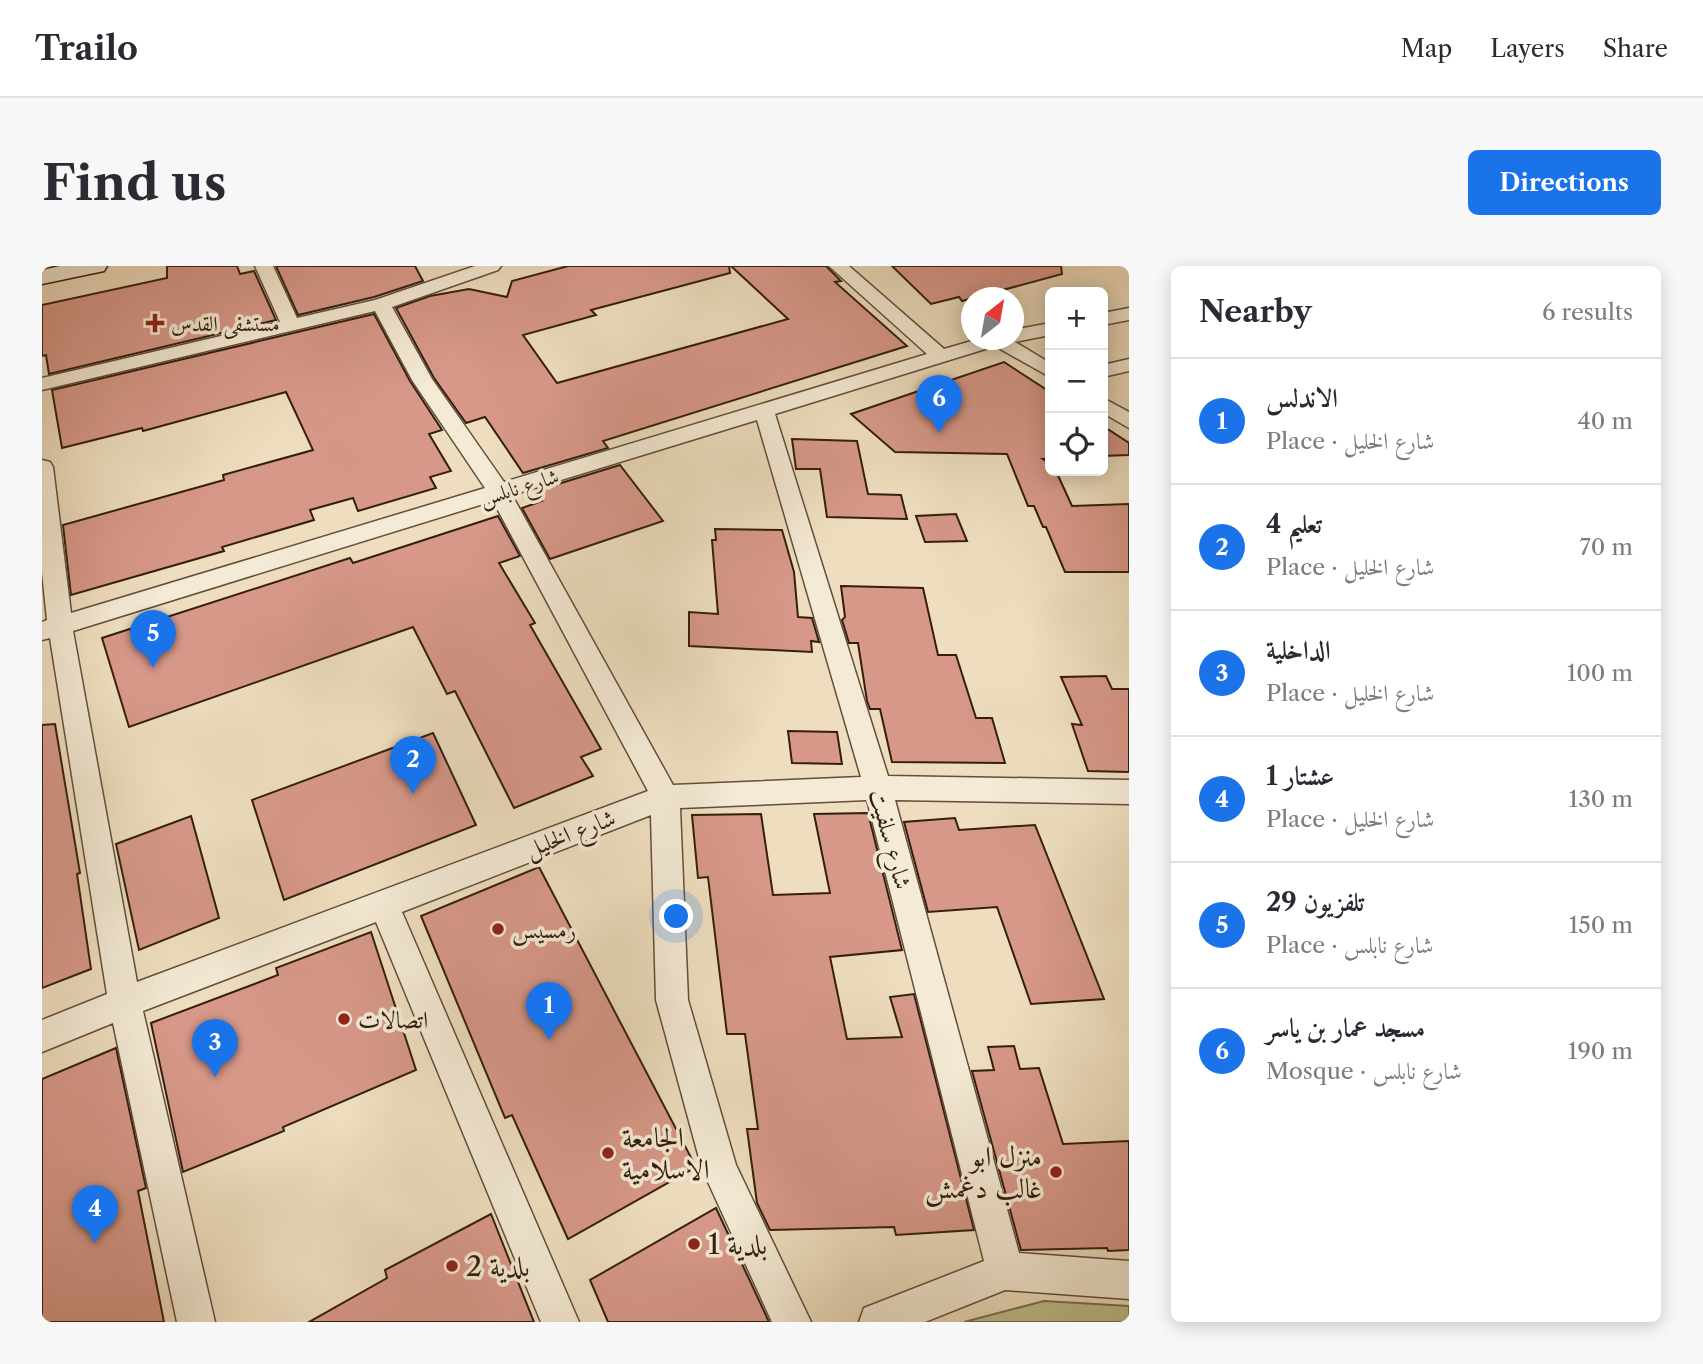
<!DOCTYPE html>
<html lang="en">
<head>
<meta charset="utf-8">
<style>
  body { margin:0; font-family:"Libre Caslon Text",Amiri,serif; background:#f7f7f7; color:#2b2b33 }
  .controls { position:absolute; right:21px; top:21px; display:grid; overflow:hidden; border-radius:10px; box-shadow:0 4px 18px #0003 }
  .controls button { width:63px; height:63px; display:grid; place-items:center; padding:0; border:0; border-bottom:2px solid #e1e1e2; background:#fff; color:#2b2b33; font:35px sans-serif }
  .compass { position:absolute; left:919px; top:21px; width:63px; height:63px; border-radius:50%; background:#fff; box-shadow:0 4px 18px #0003; rotate:31deg }
  .you { position:absolute; left:635px; top:651px; width:24px; height:24px; margin:-18px; border:5px solid #fff; border-radius:50%; background:#1a73e8; box-shadow:0 0 0 10px #1a73e833 }
  .badge { display:grid; place-items:center; width:46px; height:46px; border-radius:50%; background:#1a73e8; color:#fff; font-size:23px; font-weight:700 }
  .pin { position:absolute; translate:-50% -58px; filter:drop-shadow(0 2px 4px #0008) }
  .pin::after { content:''; position:absolute; top:37px; width:24px; height:21px; background:inherit; clip-path:polygon(0 0,100% 0,50% 100%) }
  .list { margin:0; padding:0; list-style:none }
  h2 { display:flex; justify-content:space-between; align-items:center; height:91px; margin:0; padding:0 28px; font-size:30px }
  h2 small { font-size:23px; font-weight:400; color:#7c7c81 }
  .list li { display:grid; grid-template-columns:46px 1fr auto; gap:21px; align-items:center; box-sizing:border-box; height:126px; padding:0 28px; border-top:2px solid #e1e1e2 }
  .list b { display:block; font-size:26px; white-space:nowrap }
  .list p { margin:0; font-size:23px; white-space:nowrap; color:#7c7c81 }
  .list em { font-size:23px; font-style:normal; color:#7c7c81 }
  .icon { flex:none; width:38px; height:38px; fill:none; stroke:currentColor; stroke-width:2; stroke-linecap:round; stroke-linejoin:round }
  .map { position:relative; flex:none; width:1087px; height:1056px; overflow:hidden; border-radius:10px }
  header { display:flex; align-items:center; gap:42px; box-sizing:border-box; height:98px; padding:0 35px; background:#fff; border-bottom:2px solid #e1e1e2 }
  header strong { font-size:33px }
  nav { display:flex; gap:38px; margin-inline-start:auto; font-size:24px }
  .intro { display:flex; align-items:center; justify-content:space-between; box-sizing:border-box; height:168px; padding:0 42px }
  h1 { margin:0; font-size:49px }
  .button { padding:18px 32px; border-radius:10px; background:#1a73e8; color:#fff; font-size:24px; font-weight:700 }
  main { display:flex; gap:42px; padding:0 42px }
  aside { flex:1; background:#fff; border-radius:10px; box-shadow:0 4px 18px #0003 }
  .map>svg:first-child { display:block }
  .green { fill:#bec08e; stroke:#796f4f; stroke-width:2 }
  .building { fill:#d79889; stroke:#341e10; stroke-width:2 }
  .lines { fill:none; stroke-linecap:round; stroke-linejoin:round }
  .minor-casing { stroke:#624e3c; stroke-width:3 }
  .secondary-casing { stroke:#341e10; stroke-width:3 }
  .minor { fill:#f4ead5; fill-rule:evenodd }
  .secondary { fill:#f4ead5; fill-rule:evenodd }
  .poi-dot { fill:#8f2418; stroke:#f4ead5; stroke-width:2.5 }
  .labels { text-anchor:middle; dominant-baseline:central; stroke-width:7; stroke-linejoin:round; paint-order:stroke }
  .far-poi-label { font-size:21px; fill:#341e10; stroke:#f4ead5; text-anchor:start }
  .far-street-label { font-size:21px; fill:#341e10; stroke:#f4ead5 }
  .street-label { font-size:24px; fill:#341e10; stroke:#f4ead5 }
  .poi-label { font-size:24px; fill:#341e10; stroke:#f4ead5; text-anchor:start }
  .near-poi-label { font-size:28px; fill:#341e10; stroke:#f4ead5; text-anchor:start }
</style>
</head>
<body>
<header>
<strong>Trailo</strong>
<nav><a>Map</a><a>Layers</a><a>Share</a></nav>
</header>
<div class="intro"><h1>Find us</h1><a class="button">Directions</a></div>
<main>
<div class="map">
<svg width="1087" height="1056" viewBox="0 0 1087 1056">
  <rect width="100%" height="100%" fill="#eedebf"/>
  <filter id="stains"><feTurbulence type="fractalNoise" baseFrequency=".00286" numOctaves="4"/><feColorMatrix values="0 0 0 0 .2 0 0 0 0 .09 0 0 0 0 .02 0 0 0 .5 -.17"/></filter>
  <radialGradient id="worn" r=".72"><stop offset=".6" stop-color="#630" stop-opacity="0"/><stop offset="1" stop-color="#630" stop-opacity=".3"/></radialGradient>
  <!-- green -->
  <path class="green" d="M1002,1035L1087,1040V1056H922Z"/>
  <!-- building -->
  <g class="building">
    <path d="M125,0H195L198,8L212,5L234,54L7,108L4,89L0,90V39L125,12Z"/>
    <path d="M234,0H373L381,15L332,31L256,49Z"/>
    <path d="M526,0H687L688,7L549,44L554,49L481,69L515,117L746,53L689,0H784L799,15L793,16L865,80L561,175L566,182L481,207L443,151L424,157L392,112L354,42L388,30L427,23L465,31L470,15Z"/>
    <path d="M850,0H1019L1020,8L920,35L917,31L889,38Z"/>
    <path d="M332,48L368,115L400,164L387,168L409,205L388,211L394,222L316,245L311,232L268,244L272,254L180,281L182,285L29,329L21,259L182,214L181,209L271,184L244,126L101,165L100,162L20,182L10,124Z"/>
    <path d="M962,96L1008,126V193H1001L1008,198V205H1014L1030,240L1087,238V306H1023L1004,261H1001L992,240H986L965,188L853,186L809,148Z"/>
    <path d="M1061,160L1087,177V189L1061,190Z"/>
    <path d="M750,173L815,175L826,228L859,229L865,253L785,251L778,203H754Z"/>
    <path d="M578,199L621,255L508,293L480,242L500,235L493,225Z"/>
    <path d="M914,248L925,275L883,276L874,250Z"/>
    <path d="M456,250L478,290L457,297L493,357L488,359L559,483L539,491L551,510L472,542L413,425L405,428L371,361L87,461L60,372L308,292L311,297Z"/>
    <path d="M673,263L740,264L752,306L756,351L770,352L777,376L769,375L770,386L647,380V346L676,348L670,274H674Z"/>
    <path d="M799,320L881,322L896,389H914L934,452H950L963,497L850,496L838,443H828L825,435L816,377H807L800,354L803,351Z"/>
    <path d="M1064,410L1070,423H1087V506L1046,505L1030,458L1040,459L1019,411Z"/>
    <path d="M13,458L38,607L35,608L49,703L0,722V459Z"/>
    <path d="M746,465L795,466L800,498L750,497Z"/>
    <path d="M391,467L434,559L242,634L210,534Z"/>
    <path d="M826,547L860,684L788,691L805,773L860,771L848,731L872,728L932,964L854,969L852,961L728,964L715,937L705,863H716L703,768H685L666,611L656,612L650,549L719,548L731,629L788,627L772,548Z"/>
    <path d="M149,550L177,652L97,684L74,578Z"/>
    <path d="M913,552L917,564L993,559L1062,733L989,738L955,641L886,646L862,556Z"/>
    <path d="M497,601L654,901L526,973L470,849L463,852L379,650Z"/>
    <path d="M329,666L374,804L241,861L242,865L141,906L109,757L236,709L234,702Z"/>
    <path d="M972,780L978,803L997,802L1021,878L1087,875V984L1066,985L1065,982L979,984L930,805L952,804L946,781Z"/>
    <path d="M74,782L104,922L96,925L122,1056H0V813Z"/>
    <path d="M674,942L727,1056H566L548,1014Z"/>
    <path d="M449,948L492,1056H267L345,1012L343,1004Z"/>
  </g>
  <g class="lines">
    <defs>
      <g id="minor">
        <path d="M213,0H231L255,52L333,34L433,0H459L456,4L350,41L390,113L462,216L885,88L787,0H807L902,83L933,74H972V64L1008,57V69L973,76L1008,97V111L953,80L733,148L846,510L1087,514V538L853,534L977,987L1087,995V1033L963,1024L883,1056H817L822,1042L942,995L825,534L638,542L646,734L694,899L769,1056H730L660,903L614,734L609,549L360,646L537,1056H499L334,656L101,745L173,1056H135L71,757L0,786V754L65,728L8,372L0,374V356L5,354L0,306V194L8,196L11,201L29,347L443,222L370,114L333,45L0,124V112L238,56ZM715,154L819,511L631,519L470,229ZM451,235L606,525L95,716L31,365Z"/>
        <path d="M1087,42V54L1061,59V47Z"/>
        <path d="M1087,93V105L1061,111V99Z"/>
        <path d="M1061,132L1087,146V162L1061,147Z"/>
      </g>
      <path id="secondary" d="M18,0H65L62,5L0,18V4Z"/>
    </defs>
    <!-- minor casing -->
    <use href="#minor" class="minor-casing"/>
    <!-- secondary casing -->
    <use href="#secondary" class="secondary-casing"/>
    <!-- minor -->
    <use href="#minor" class="minor"/>
    <!-- secondary -->
    <use href="#secondary" class="secondary"/>
  </g>
  <!-- markers -->
  <g class="poi-dot">
    <path d="M109.5 46.5h7v7h7v7h-7v7h-7v-7h-7v-7h7z"/>
    <circle cx="456" cy="663" r="7"/>
    <circle cx="302" cy="753" r="7"/>
    <circle cx="566" cy="887" r="7"/>
    <circle cx="1014" cy="906" r="7"/>
    <circle cx="652" cy="978" r="7"/>
    <circle cx="410" cy="1000" r="7"/>
  </g>
  <g class="labels">
    <!-- far-poi labels -->
    <g class="far-poi-label">
      <text x="129" y="57">مستشفى القدس</text>
    </g>
    <!-- far-street labels -->
    <g class="far-street-label">
      <text transform="translate(477 221) rotate(-17)">شارع نابلس</text>
    </g>
    <!-- street labels -->
    <g class="street-label">
      <text transform="translate(528 567) rotate(-21)">شارع الخليل</text>
      <text transform="translate(849 573) rotate(75)">شارع سلفيت</text>
    </g>
    <!-- poi labels -->
    <g class="poi-label">
      <text x="470" y="663">رمسيس</text>
      <text x="316" y="753">اتصالات</text>
    </g>
    <!-- near-poi labels -->
    <g class="near-poi-label">
      <text x="580" y="871">الجامعة<tspan x="580" dy="32">الاسلامية</tspan></text>
      <text x="1000" y="890" text-anchor="end">منزل ابو<tspan x="1000" dy="32">غالب دغمش</tspan></text>
      <text x="666" y="978">بلدية 1</text>
      <text x="424" y="1000">بلدية 2</text>
    </g>
  </g>
  <rect width="100%" height="100%" filter="url(#stains)"/>
  <rect width="100%" height="100%" fill="url(#worn)"/>
</svg>
<div class="controls">
<button>+</button>
<button>−</button>
<button><svg class="icon" aria-label="locate" viewBox="0 0 24 24"><circle cx="12" cy="12" r="6"/><path d="M12 2v4M12 18v4M2 12h4M18 12h4"/></svg></button>
</div>
<svg class="compass" viewBox="-18 -18 36 36"><path d="M0-13l5 13h-10z" fill="#e53935"/><path d="M0 13l5-13h-10z" fill="#7c7c81"/></svg>
<div class="you"></div>
<div class="pin badge" style="left:507px;top:774px">1</div>
<div class="pin badge" style="left:371px;top:528px">2</div>
<div class="pin badge" style="left:173px;top:811px">3</div>
<div class="pin badge" style="left:53px;top:977px">4</div>
<div class="pin badge" style="left:111px;top:402px">5</div>
<div class="pin badge" style="left:897px;top:167px">6</div>
</div>
<aside>
<h2>Nearby<small>6 results</small></h2>
<ul class="list">
<li><span class="badge">1</span><div><b>الاندلس</b><p>Place · شارع الخليل</p></div><em>40 m</em></li>
<li><span class="badge">2</span><div><b>تعليم 4</b><p>Place · شارع الخليل</p></div><em>70 m</em></li>
<li><span class="badge">3</span><div><b>الداخلية</b><p>Place · شارع الخليل</p></div><em>100 m</em></li>
<li><span class="badge">4</span><div><b>عشتار 1</b><p>Place · شارع الخليل</p></div><em>130 m</em></li>
<li><span class="badge">5</span><div><b>تلفزيون 29</b><p>Place · شارع نابلس</p></div><em>150 m</em></li>
<li><span class="badge">6</span><div><b>مسجد عمار بن ياسر</b><p>Mosque · شارع نابلس</p></div><em>190 m</em></li>
</ul>
</aside>
</main>
</body>
</html>
